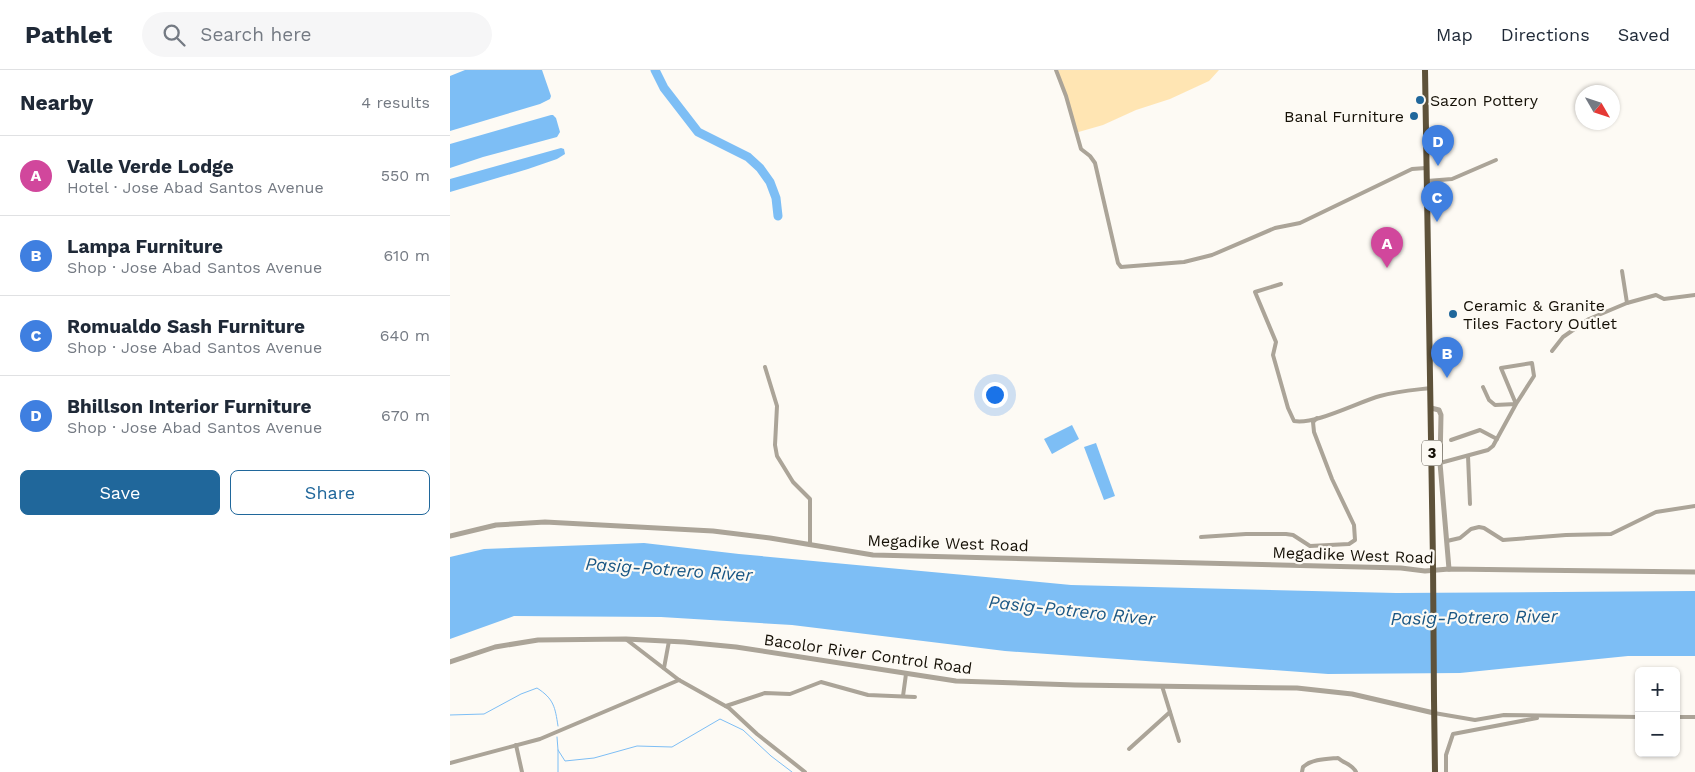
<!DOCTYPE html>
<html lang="en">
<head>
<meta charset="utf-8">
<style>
  body { margin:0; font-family:"Work Sans",sans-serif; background:#f6f6f7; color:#1f2937 }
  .controls { position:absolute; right:15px; bottom:15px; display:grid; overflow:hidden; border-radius:8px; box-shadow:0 1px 4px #0004 }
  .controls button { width:45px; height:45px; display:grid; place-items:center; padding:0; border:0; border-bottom:1px solid #e0e1e3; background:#fff; color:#1f2937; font:25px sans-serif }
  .compass { position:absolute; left:1125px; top:15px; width:45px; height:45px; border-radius:50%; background:#fff; box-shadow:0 1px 4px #0004; rotate:129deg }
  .you { position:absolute; left:544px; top:324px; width:18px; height:18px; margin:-12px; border:4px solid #fff; border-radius:50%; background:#1a73e8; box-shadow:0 0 0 8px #1a73e833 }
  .badge { display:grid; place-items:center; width:32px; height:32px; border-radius:50%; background:#20679b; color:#fff; font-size:16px; font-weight:700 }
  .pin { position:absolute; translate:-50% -41px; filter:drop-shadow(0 1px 2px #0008) }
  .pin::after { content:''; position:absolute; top:26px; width:18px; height:15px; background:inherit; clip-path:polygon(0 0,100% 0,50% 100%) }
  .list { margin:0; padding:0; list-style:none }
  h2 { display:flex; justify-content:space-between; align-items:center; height:65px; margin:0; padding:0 20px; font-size:21px }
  h2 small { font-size:16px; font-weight:400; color:#747a83 }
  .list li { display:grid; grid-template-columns:32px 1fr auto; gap:15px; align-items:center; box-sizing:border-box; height:80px; padding:0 20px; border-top:1px solid #e0e1e3 }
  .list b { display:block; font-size:19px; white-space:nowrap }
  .list p { margin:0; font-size:16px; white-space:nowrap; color:#747a83 }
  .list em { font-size:16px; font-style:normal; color:#747a83 }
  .actions { display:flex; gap:10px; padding:15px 20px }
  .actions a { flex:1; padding:11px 0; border:1px solid #20679b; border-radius:8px; text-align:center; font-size:18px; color:#20679b }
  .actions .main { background:#20679b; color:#fff }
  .icon { flex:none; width:28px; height:28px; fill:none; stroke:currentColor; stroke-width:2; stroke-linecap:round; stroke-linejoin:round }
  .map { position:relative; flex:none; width:1245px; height:702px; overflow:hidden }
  header { display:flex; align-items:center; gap:30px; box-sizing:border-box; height:70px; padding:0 25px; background:#fff; border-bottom:1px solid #e0e1e3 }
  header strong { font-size:24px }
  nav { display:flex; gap:28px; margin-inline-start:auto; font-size:18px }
  .search { width:350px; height:45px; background:#f6f6f7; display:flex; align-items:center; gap:12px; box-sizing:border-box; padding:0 18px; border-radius:28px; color:#747a83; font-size:19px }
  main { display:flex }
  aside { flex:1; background:#fff }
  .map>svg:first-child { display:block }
  .green { fill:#ffe5b3 }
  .water { fill:#7dbef5 }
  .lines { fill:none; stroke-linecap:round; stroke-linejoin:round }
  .stream { stroke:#7dbef5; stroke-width:1 }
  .river { stroke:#7dbef5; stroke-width:9 }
  .minor { stroke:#aba498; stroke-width:4 }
  .tertiary { stroke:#aba498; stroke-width:5 }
  .trunk { stroke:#5e523a; stroke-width:6 }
  .trunk-bridge { stroke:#5e523a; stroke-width:6 }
  .poi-dot { fill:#20679b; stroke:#fdfaf4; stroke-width:2 }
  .labels { text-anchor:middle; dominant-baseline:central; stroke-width:4.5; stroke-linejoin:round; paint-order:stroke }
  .shield { fill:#fdfaf4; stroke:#5b564d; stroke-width:1 }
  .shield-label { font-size:15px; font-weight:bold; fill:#151006 }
  .poi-label { font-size:16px; fill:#151006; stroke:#fdfaf4; text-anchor:start }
  .street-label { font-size:16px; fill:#151006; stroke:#fdfaf4 }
  .water-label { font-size:18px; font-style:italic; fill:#1a5784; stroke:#fdfaf4 }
</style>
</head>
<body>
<header>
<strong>Pathlet</strong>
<div class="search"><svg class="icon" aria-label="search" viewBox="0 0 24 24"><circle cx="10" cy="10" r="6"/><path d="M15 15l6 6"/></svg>Search here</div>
<nav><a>Map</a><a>Directions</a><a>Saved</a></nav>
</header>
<main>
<aside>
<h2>Nearby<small>4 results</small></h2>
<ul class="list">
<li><span class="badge" style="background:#d1479c">A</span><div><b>Valle Verde Lodge</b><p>Hotel · Jose Abad Santos Avenue</p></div><em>550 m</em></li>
<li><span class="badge" style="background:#3f7fe0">B</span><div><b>Lampa Furniture</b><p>Shop · Jose Abad Santos Avenue</p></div><em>610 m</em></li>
<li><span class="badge" style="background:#3f7fe0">C</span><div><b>Romualdo Sash Furniture</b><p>Shop · Jose Abad Santos Avenue</p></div><em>640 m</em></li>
<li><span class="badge" style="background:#3f7fe0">D</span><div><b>Bhillson Interior Furniture</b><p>Shop · Jose Abad Santos Avenue</p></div><em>670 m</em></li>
</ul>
<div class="actions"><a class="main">Save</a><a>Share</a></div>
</aside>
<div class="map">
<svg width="1245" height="702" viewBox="0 0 1245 702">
  <rect width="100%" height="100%" fill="#fdfaf4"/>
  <!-- green -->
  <path class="green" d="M608,0H769L759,11L720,29L686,40L653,55L625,63L616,26Z"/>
  <!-- water -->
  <g class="water">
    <path d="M15,0H92L101,26L100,29L90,34L0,61V6Z"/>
    <path d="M101,45H103L106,48L110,62L107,67L33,87L0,98V74Z"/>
    <path d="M111,78L114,79L115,84L107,89L78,99L0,122V109Z"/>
    <path d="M622,355L629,369L602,384L594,369Z"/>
    <path d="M646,373L665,426L654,430L634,377Z"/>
    <path d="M194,473L289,484L621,515L946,523L1245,521V586H1178L1010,603L878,604L555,581L342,555L211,547L64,546L0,569V487L34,479Z"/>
  </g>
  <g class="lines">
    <!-- stream -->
    <g class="stream">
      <path d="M0,645L34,644L71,624L87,618C104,629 105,637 108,656"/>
      <path d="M107,667L108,680L115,691L144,688L187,676L222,677L270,649L293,660L321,686L342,702"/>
      <path d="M108,702V680"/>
    </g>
    <!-- river -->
    <path class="river" d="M205,0L214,18L248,62L298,87L310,98L320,112L326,128L328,146"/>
    <!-- minor -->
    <g class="minor">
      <path d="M606,0L616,26L631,79L640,86L645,93L668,193L671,197L734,192L762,185L825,158L850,153L962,99L976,98"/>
      <path d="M977,111L1002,109L1046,90"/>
      <path d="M1172,201L1177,233"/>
      <path d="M831,214L805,222L826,272L823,285L838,338L844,351C865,355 908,332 930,326C947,321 964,320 981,318"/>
      <path d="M1102,281L1113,267L1139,249L1177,233L1206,225L1214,229L1245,225"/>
      <path d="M315,297L327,336L325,375L327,386L343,412L360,429V475"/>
      <path d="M1001,370L1030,360L1047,369"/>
      <path d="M1018,386L1020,434"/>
      <path d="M990,393L1038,380L1043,376L1066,334L1084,306L1082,293L1051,298L1066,334L1045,335L1039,330L1033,317"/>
      <path d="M751,467L796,464H836L843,465L860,476L899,474L905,470L904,455L882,409L864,362L863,352L867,348"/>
      <path d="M997,471L1010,468L1021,459L1029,457L1034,458L1053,470L1116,465L1161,464L1206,442L1245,436"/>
      <path d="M177,570L229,610L279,638L307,664L355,702"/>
      <path d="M214,598L219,571"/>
      <path d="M712,616L729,671"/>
      <path d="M453,626L456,604"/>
      <path d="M276,636L315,623L340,624L371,612L418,625L465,627"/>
      <path d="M984,643L1025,650L1054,645L1189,647"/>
      <path d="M1226,647H1245"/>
      <path d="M66,675L72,702"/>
      <path d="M679,679L720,642"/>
      <path d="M0,693L90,669L229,610"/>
      <path d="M852,702L853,697C862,689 876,689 888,688C895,694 902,694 906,702"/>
      <path d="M996,702V685L1003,664L1087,648"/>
    </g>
    <!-- tertiary -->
    <g class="tertiary">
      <path d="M981,338L989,340L991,345L990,393L999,499"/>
      <path d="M0,466L46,455L95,452L263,461L320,468L423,485L951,498L975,501L999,499L1245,502"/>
      <path d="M0,592L45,577L88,570L176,569L234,572L286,577L506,611L625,615L847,618L902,624L984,643"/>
    </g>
    <!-- trunk -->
    <g class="trunk">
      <path d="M975,0L983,492"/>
      <path d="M984,629L985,702"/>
    </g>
    <!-- trunk-bridge -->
    <path class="trunk-bridge" d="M983,492L984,629"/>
  </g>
  <!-- markers -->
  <g class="poi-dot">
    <circle cx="970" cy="30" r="5"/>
    <circle cx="964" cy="46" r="5"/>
    <circle cx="1003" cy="244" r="5"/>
  </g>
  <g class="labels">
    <!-- shield labels -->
    <rect class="shield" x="972" y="370.5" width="20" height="25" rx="4"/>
    <g class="shield-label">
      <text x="982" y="383">3</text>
    </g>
    <!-- poi labels -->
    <g class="poi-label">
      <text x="980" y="30">Sazon Pottery</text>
      <text x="954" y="46" text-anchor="end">Banal Furniture</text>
      <text x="1013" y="235">Ceramic &amp; Granite<tspan x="1013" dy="18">Tiles Factory Outlet</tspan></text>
    </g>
    <!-- street labels -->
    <g class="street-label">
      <text transform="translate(498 473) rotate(2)">Megadike West Road</text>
      <text transform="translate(903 485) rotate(2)">Megadike West Road</text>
      <text transform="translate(418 584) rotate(8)">Bacolor River Control Road</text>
    </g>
    <!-- water labels -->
    <g class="water-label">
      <text transform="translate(219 499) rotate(4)">Pasig-Potrero River</text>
      <text transform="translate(622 540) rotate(6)">Pasig-Potrero River</text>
      <text transform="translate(1024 547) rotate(-1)">Pasig-Potrero River</text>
    </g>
  </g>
</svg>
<div class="controls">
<button>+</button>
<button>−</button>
</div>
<svg class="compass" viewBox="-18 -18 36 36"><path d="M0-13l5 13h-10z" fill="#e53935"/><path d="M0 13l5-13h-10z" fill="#747a83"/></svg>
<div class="you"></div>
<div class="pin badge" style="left:937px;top:198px;background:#d1479c">A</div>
<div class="pin badge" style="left:997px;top:308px;background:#3f7fe0">B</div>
<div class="pin badge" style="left:987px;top:152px;background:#3f7fe0">C</div>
<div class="pin badge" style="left:988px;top:96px;background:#3f7fe0">D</div>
</div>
</main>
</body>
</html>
